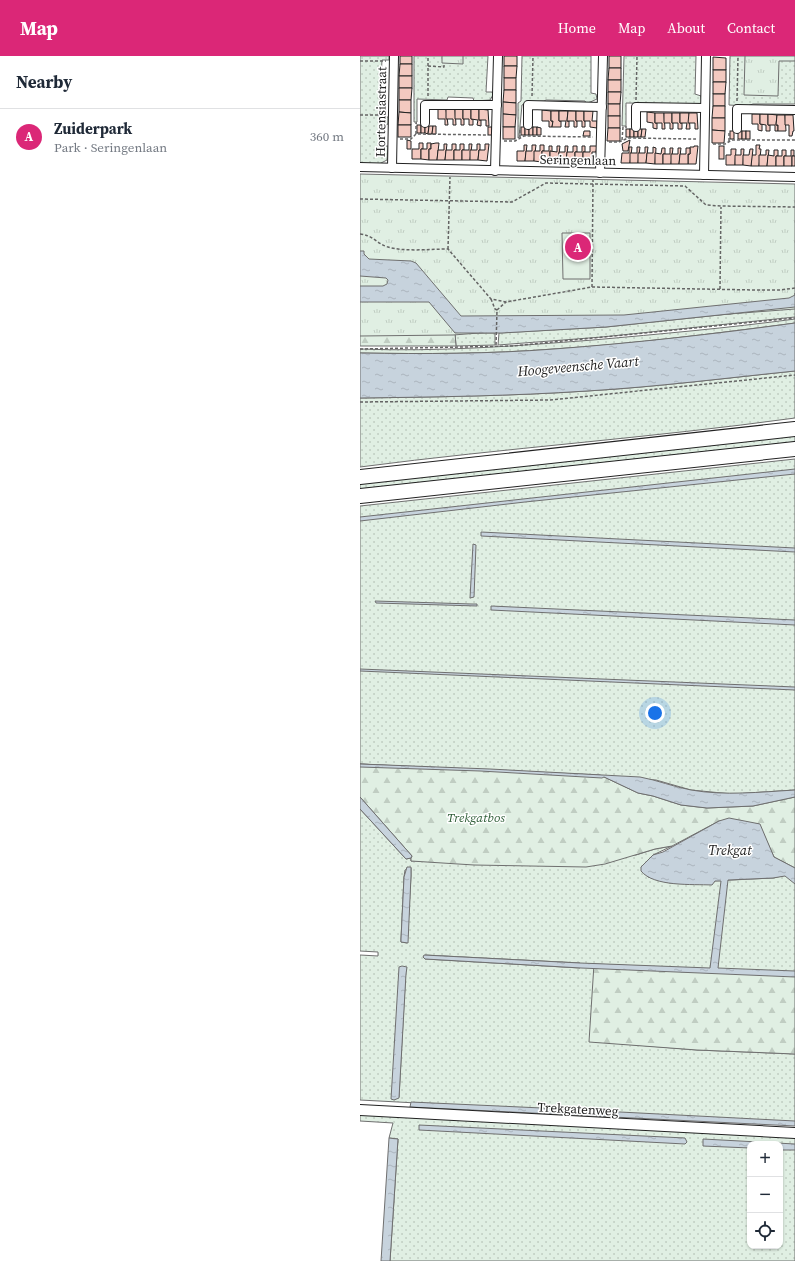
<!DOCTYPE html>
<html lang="en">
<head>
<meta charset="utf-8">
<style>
  body { margin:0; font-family:"Source Serif 4",serif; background:#f6f6f7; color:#1f2937 }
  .controls { position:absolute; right:12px; bottom:12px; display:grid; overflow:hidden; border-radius:8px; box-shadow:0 1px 3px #0004 }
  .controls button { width:36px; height:36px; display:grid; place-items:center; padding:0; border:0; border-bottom:1px solid #e0e1e3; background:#fff; color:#1f2937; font:20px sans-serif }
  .you { position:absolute; left:295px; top:657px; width:14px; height:14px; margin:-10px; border:3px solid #fff; border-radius:50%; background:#1a73e8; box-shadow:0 0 0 6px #1a73e833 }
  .badge { display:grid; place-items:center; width:26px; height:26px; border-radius:50%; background:#db2777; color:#fff; font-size:13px; font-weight:700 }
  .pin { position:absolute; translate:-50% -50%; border:2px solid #fff; box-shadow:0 1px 4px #0006 }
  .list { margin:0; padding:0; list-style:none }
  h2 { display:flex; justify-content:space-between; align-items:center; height:52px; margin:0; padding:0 16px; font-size:17px }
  h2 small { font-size:13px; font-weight:400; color:#747a83 }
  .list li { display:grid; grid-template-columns:26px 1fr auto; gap:12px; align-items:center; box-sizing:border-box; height:56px; padding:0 16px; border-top:1px solid #e0e1e3 }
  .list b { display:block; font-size:15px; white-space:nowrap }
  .list p { margin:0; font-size:13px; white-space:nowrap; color:#747a83 }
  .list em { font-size:13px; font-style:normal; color:#747a83 }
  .icon { flex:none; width:22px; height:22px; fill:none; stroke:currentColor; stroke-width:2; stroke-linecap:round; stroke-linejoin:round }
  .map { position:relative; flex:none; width:435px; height:1205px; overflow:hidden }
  header { display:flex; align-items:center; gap:24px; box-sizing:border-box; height:56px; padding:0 20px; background:#db2777; color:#fff }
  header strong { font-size:19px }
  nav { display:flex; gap:22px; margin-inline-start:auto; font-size:14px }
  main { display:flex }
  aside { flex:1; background:#fff }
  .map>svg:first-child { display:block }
  .grass { fill:url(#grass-dots); stroke:#6f6f6f; fill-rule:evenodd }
  .forest { fill:url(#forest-firs); stroke:#6f6f6f }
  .park { fill:url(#park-tufts); stroke:#6f6f6f }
  .pitch { fill:#e0efe3; stroke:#6f6f6f }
  .water { fill:url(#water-ripples); stroke:#6f6f6f }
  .building { fill:#f3c9c0; stroke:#222 }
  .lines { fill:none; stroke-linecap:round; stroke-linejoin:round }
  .minor-casing { stroke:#222; stroke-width:10 }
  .tertiary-casing { stroke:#222; stroke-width:12 }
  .motorway-casing { stroke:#222; stroke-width:16 }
  .path { stroke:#646464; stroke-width:1.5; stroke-dasharray:3 2; stroke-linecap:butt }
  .minor { stroke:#fff; stroke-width:8 }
  .tertiary { stroke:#fff; stroke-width:10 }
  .motorway { stroke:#fff; stroke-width:14 }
  .labels { text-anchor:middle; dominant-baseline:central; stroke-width:3; stroke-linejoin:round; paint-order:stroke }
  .street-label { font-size:13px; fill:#222; stroke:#fff }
  .park-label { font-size:13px; font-style:italic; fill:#2f5e38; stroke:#fff }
  .water-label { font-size:14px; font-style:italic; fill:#222; stroke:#fff }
</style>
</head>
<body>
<header>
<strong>Map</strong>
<nav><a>Home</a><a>Map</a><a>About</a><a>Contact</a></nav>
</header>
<main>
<aside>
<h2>Nearby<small></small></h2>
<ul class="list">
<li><span class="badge">A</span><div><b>Zuiderpark</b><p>Park · Seringenlaan</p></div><em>360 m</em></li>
</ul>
</aside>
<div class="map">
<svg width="435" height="1205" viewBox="0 0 435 1205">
  <defs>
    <pattern id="grass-dots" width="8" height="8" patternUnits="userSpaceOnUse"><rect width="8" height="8" fill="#e0efe3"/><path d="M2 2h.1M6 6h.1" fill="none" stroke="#c0cdc2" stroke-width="1.8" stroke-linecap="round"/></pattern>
    <pattern id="forest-firs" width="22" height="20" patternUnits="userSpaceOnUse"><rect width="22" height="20" fill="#e0efe3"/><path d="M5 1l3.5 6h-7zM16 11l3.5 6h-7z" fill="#c0cdc2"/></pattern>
    <pattern id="park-tufts" width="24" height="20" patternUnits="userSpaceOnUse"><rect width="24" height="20" fill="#e0efe3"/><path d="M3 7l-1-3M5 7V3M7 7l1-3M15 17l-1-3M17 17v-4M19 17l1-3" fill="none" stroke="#c0cdc2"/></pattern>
    <pattern id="water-ripples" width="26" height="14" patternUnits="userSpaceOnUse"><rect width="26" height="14" fill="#c7d3dd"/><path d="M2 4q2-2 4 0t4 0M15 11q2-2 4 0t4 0" fill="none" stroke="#abb5bd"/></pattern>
  </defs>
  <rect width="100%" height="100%" fill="#fff"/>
  <!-- grass -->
  <g class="grass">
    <path d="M0,0H29V4H22L19,61H28V67L27,69L21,70V90H28L27,104L17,109L0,108Z"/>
    <path d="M54,0H128L126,36H132L133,39L130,44L114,45L113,42L88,41L87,44L57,43V66H54Z"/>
    <path d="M162,0H231V37L236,38L237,43L228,47H226L225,45L186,44L184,45L167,46L162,49L159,81L158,82V47L161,45Z"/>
    <path d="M264,0H336L335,38L341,40L342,48L266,47V70H262Z"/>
    <path d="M370,0H435V48H393L387,50L369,49Z"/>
    <path d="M435,251V261L242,281L138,289L139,277L246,271Z"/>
    <path d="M435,263V267L428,268C350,278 272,288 193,293C129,298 64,298 0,297V293C78,296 155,290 233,284C300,278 368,272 435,263Z"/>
    <path d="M95,277H135V289L96,290Z"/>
    <path d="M435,315V362C290,382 145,392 0,411V342C76,341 152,340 227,335C296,331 366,322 435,315Z"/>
    <path d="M435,378V386L0,433V426Z"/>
    <path d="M435,403V734L372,738L331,734L296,724L0,708V450Z"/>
    <path d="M0,753L46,803L51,802V805L276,799L295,793L312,790L293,799L281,811L288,821L310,827L413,822L434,817L435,820V917L229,985L337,994L435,998V1067L0,1044V899L18,900V896L0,895ZM51,812V820L47,887L41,886V883L44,821L45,814ZM65,899L220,907V912L65,903L63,901ZM46,911L39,1041L34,1044Z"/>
    <path d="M0,1058L435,1080V1205H30L38,1083L29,1082L33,1067L0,1065ZM390,1088H420V1190H390Z"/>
  </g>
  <!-- forest -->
  <g class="forest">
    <path d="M0,246L95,277L96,290H0Z"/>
    <path d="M0,708L240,719L278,737L293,740L321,749L347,752L393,750L435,741V812L414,801L399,768L359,765L312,790L295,793L245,808L226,811L114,809L51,805V802L52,800L0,741Z"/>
    <path d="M234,908L435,917V998L337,994L229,986Z"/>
  </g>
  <!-- park -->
  <g class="park">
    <path d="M82,0H103V8L82,7Z"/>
    <path d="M385,0H435V5H419L418,40L384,39Z"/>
    <path d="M0,118L435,128V253L93,279L0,280Z"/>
  </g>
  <!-- pitch -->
  <path class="pitch" d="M202,177H230V223H203Z"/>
  <!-- water -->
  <g class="water">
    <path d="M0,195H4V198L9,203L51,205L56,207L101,260L264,259L429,242L435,239V237V251L246,271L142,277H95L69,246H0V230H23L27,228L28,224L26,222L0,220Z"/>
    <path d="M435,267V315C366,322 296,331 227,335C152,340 76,341 0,342V297C65,298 129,298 194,293C274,287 355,278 435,267Z"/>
    <path d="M435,413V418L165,446L0,465V461Z"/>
    <path d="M121,476L435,492V496L121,480Z"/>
    <path d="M113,488L116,489L114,541L110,542Z"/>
    <path d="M15,545L112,548H117V550L16,547Z"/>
    <path d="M131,550L435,564V569L131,554Z"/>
    <path d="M0,613L435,631V634L0,615Z"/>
    <path d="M0,708L130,713L280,721C297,724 314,731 331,734C365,740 400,736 435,734V741L393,750L347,752L321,749L293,740L278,737L244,721L242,722L120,715L0,711Z"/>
    <path d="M0,741L52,800L51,802L46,803L0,753Z"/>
    <path d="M369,762L400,768L414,801L435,812V828L425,820L413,822L368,824L358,912L435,915V921L221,912L65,903L63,901L64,899L220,907L350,912L361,825H355L352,829C332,828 294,831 281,815V811L293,799L303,796L359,765Z"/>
    <path d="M47,811H51V820L48,887L41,886V883L44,821Z"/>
    <path d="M42,910L47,911L46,918L39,1042L34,1044L31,1043L39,911Z"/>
    <path d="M51,1046L182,1052L435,1065V1070L50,1051Z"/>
    <path d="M59,1069L325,1082L327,1086L325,1088L59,1074Z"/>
    <path d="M29,1082L38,1083L30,1205H21Z"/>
    <path d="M343,1083L435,1088V1094H420V1088H390V1092L343,1090Z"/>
  </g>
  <!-- building -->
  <g class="building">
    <rect x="40" y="0" width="12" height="8"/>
    <rect x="144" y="0" width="13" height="10"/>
    <rect x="249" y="0" width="12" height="12"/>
    <path d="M353,1L366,2V14H353Z"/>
    <path d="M40,8H52V20H39Z"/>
    <path d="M144,10H157L156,22H144Z"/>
    <path d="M249,12H261V24H248Z"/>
    <rect x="353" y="14" width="13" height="12"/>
    <rect x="39" y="20" width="13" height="12"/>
    <rect x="144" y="22" width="12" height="12"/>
    <rect x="248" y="24" width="13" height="12"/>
    <path d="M353,26H366L365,38H353Z"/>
    <path d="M39,32H52L51,44H39Z"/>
    <path d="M144,34H156V47L143,46Z"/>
    <path d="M248,36H261L260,48H248Z"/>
    <rect x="353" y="38" width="12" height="12"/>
    <path d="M39,44H51V57L39,56Z"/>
    <path d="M143,46L156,47V59L143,58Z"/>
    <rect x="248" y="48" width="12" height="12"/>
    <path d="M353,50H365V62H352Z"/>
    <path d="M78,53H86L88,69H85V63H78Z"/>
    <path d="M86,53H95L96,69H93V63H86Z"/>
    <path d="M95,53H103V63H104V69H101V63H95Z"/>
    <path d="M103,53H111V63H113V69H109V63H103Z"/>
    <path d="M111,53H119V64H121V70L117,69L118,64L111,63Z"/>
    <path d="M119,53L128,54L129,70H126V64H119Z"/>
    <path d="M182,54L191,55V65H193L192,71H189V65H182Z"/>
    <path d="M191,55H199V65H201V71H192L193,65H191Z"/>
    <path d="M199,55H208L207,65H209V71H205L206,65H199Z"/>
    <path d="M208,55H216V65H217V71H214V65H207Z"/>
    <path d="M216,55H224V65H225V71H222V65H216Z"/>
    <path d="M224,55H233L232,65H237V72L230,71V65H224Z"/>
    <path d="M39,56L51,57V69H38Z"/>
    <path d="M287,56L295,57V67H297V73L293,72V67L287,66Z"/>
    <path d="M295,57H304L305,73H302V67H295Z"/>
    <path d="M304,57H312V67H313V73H310V67H304Z"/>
    <path d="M312,57H320V67H322V73H318V67H312Z"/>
    <path d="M320,57H329L330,73H326L327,67H320Z"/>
    <path d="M329,57H337L338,73H335V67H328Z"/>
    <path d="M143,58L156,59L155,71H143Z"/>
    <path d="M392,58H400V68H402V75L398,74V68H392Z"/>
    <path d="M400,58H408V69H410V75H406V69L400,68Z"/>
    <path d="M408,58L417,59L416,69H418V75H415V69H408Z"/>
    <path d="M417,59H425L426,75H418V69H416Z"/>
    <path d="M425,59H433L434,75H433L432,80H429V69H425Z"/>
    <rect x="248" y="60" width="12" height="12"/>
    <path d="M352,62H365V75L352,74Z"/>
    <rect x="38" y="69" width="13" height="12"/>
    <rect x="57" y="69" width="4" height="8"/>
    <path d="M61,69L65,70V77H61Z"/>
    <path d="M65,70H69L68,78L65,77Z"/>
    <path d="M69,70H73L72,78H68Z"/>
    <path d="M73,70H76V78H72Z"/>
    <rect x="128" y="71" width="4" height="8"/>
    <rect x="143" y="71" width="12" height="12"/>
    <rect x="161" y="71" width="4" height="8"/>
    <rect x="165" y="71" width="4" height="8"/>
    <rect x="169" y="71" width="4" height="8"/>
    <rect x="173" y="71" width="4" height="8"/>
    <path d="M177,71L181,72V79H177Z"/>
    <path d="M248,72H260V85H247Z"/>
    <rect x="266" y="73" width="4" height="8"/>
    <rect x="270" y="73" width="4" height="8"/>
    <rect x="274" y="73" width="4" height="8"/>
    <path d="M278,73H282L281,81H278Z"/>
    <path d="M282,73H286L285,81H281Z"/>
    <path d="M352,74L365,75L364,87H352Z"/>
    <path d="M224,75H230V80H223Z"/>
    <rect x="370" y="75" width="4" height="8"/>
    <rect x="378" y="75" width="4" height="8"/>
    <rect x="382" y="75" width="4" height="8"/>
    <rect x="386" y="75" width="4" height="8"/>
    <path d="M47,84L51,85V93H47Z"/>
    <path d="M270,84L268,95H263L262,88Z"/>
    <path d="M59,87H63V93H61V103H52V93H59Z"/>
    <path d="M67,87H71V93H69V104L61,103V93H67Z"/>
    <path d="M76,87H79L77,104H69V93H71V88Z"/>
    <path d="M84,88H87L85,104H77L78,94H84Z"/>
    <path d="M92,88H96V94H94V104H85L86,94H92Z"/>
    <path d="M100,88H104V94H102V104H94V94H100Z"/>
    <path d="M109,88H112L110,104H102V94H109Z"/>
    <path d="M117,88H120V94H119L118,104H110V94H117Z"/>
    <path d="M125,88H129L127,105L118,104L119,94H125Z"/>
    <path d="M164,89H167L165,105H157V95H164Z"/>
    <path d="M172,89H176L174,105H165L166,95H172Z"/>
    <path d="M180,89H184V95H182V106L174,105V95H180Z"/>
    <path d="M396,89H400L399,93H401L399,110H391V99H396Z"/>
    <path d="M189,90H192V96L190,95V106H182V95H189Z"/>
    <path d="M197,90H200L198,106H190V95L197,96Z"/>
    <path d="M205,90H208L206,106H198L199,96H205Z"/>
    <path d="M213,90H217V96H215V106H206L207,96H213Z"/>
    <path d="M222,90H225V96H223V106H215V96H222Z"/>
    <path d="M230,90H237L236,96H232V107L223,106V96H230Z"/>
    <path d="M334,90H338L336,108H328V98H330V91H334Z"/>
    <rect x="359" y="90" width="5" height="13"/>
    <path d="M269,91H272L270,107H261L262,97H269Z"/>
    <path d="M277,91H280L278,107H270V97H277Z"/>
    <path d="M285,91H288L286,107H278V97H285Z"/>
    <path d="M293,91L296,92L295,108L286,107L287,97H293Z"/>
    <path d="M302,92H305V98H303V108H295V97L301,98Z"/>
    <path d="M310,92H313L311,108H303V98H310Z"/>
    <path d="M318,92H321L319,108H311V98H318Z"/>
    <path d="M326,92H330V98H328V108H319L320,98H326Z"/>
    <path d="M371,93H376L375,109H366V99H371Z"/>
    <path d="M381,93H384L383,109H375V99H381Z"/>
    <path d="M390,93H393L391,110L383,109V99H389Z"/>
    <path d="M406,94H409L407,110H399V99H406Z"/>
    <path d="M414,94H418V100H416V110H407L408,99L414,100Z"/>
    <path d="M422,94H426V100H424V110H416V100H422Z"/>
    <path d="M431,94H434V100H432V110H424V100H431Z"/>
    <rect x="432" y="100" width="3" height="10"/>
  </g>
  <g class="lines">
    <defs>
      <g id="minor">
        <path d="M65,67V49H137"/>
        <path d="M168,69V49L242,51"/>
        <path d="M276,71V51L345,52"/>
        <path d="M377,73V53L435,54"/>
        <path d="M0,111L435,121"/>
        <path d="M32,112L34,0"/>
        <path d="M135,115L138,0"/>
        <path d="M240,117L243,0"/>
        <path d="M344,119L346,0"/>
      </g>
      <path id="tertiary" d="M0,1054L435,1077"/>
      <g id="motorway">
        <path d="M0,421L435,373"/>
        <path d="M0,440L435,393"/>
      </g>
    </defs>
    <!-- minor casing -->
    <use href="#minor" class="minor-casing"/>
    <!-- tertiary casing -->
    <use href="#tertiary" class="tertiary-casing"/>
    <!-- motorway casing -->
    <use href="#motorway" class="motorway-casing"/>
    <!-- path -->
    <g class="path">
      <path d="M0,5H26"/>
      <path d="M68,10L84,11V7"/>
      <path d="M68,40V0"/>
      <path d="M172,40L173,0"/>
      <path d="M276,44L277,0"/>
      <path d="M377,45L378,0"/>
      <path d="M0,59H24"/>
      <path d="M369,77V85"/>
      <path d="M56,78V67H57"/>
      <path d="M160,82V72"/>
      <path d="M40,83H51L56,78L128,79"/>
      <path d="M262,84L263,71H267"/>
      <path d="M144,85H155L164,80L233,81"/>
      <path d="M249,86H259L268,82L336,83"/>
      <path d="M353,88H365L372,84H435"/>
      <path d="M0,143L152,146L186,127L325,130L346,149L361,150L435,151"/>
      <path d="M0,178C13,179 17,188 28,191C44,196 71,193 88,193L131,243L146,246L232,231L396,234H420L435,232"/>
      <path d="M88,193L90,121"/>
      <path d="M232,231L233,124"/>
      <path d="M360,233L361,151"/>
      <path d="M131,243L135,253L137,254L136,290"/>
      <path d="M137,254L146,246"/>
      <path d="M0,293L153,290L435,262"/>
      <path d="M0,346L190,344L435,319"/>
    </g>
    <!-- minor -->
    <use href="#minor" class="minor"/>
    <!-- tertiary -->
    <use href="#tertiary" class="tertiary"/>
    <!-- motorway -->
    <use href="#motorway" class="motorway"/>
  </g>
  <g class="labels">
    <!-- street labels -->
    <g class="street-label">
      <text transform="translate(21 56) rotate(-89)">Hortensiastraat</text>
      <text transform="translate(218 104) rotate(1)">Seringenlaan</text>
      <text transform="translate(218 1053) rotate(3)">Trekgatenweg</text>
    </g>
    <!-- park labels -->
    <g class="park-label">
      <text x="116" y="761">Trekgatbos</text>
    </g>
    <!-- water labels -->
    <g class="water-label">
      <text transform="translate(218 310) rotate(-5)">Hoogeveensche Vaart</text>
      <text x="370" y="794">Trekgat</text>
    </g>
  </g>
</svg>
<div class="controls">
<button>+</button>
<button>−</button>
<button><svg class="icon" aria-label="locate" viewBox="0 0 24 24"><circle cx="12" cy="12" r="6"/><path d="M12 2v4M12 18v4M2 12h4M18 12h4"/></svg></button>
</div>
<div class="you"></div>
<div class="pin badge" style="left:218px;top:191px">A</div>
</div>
</main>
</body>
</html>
